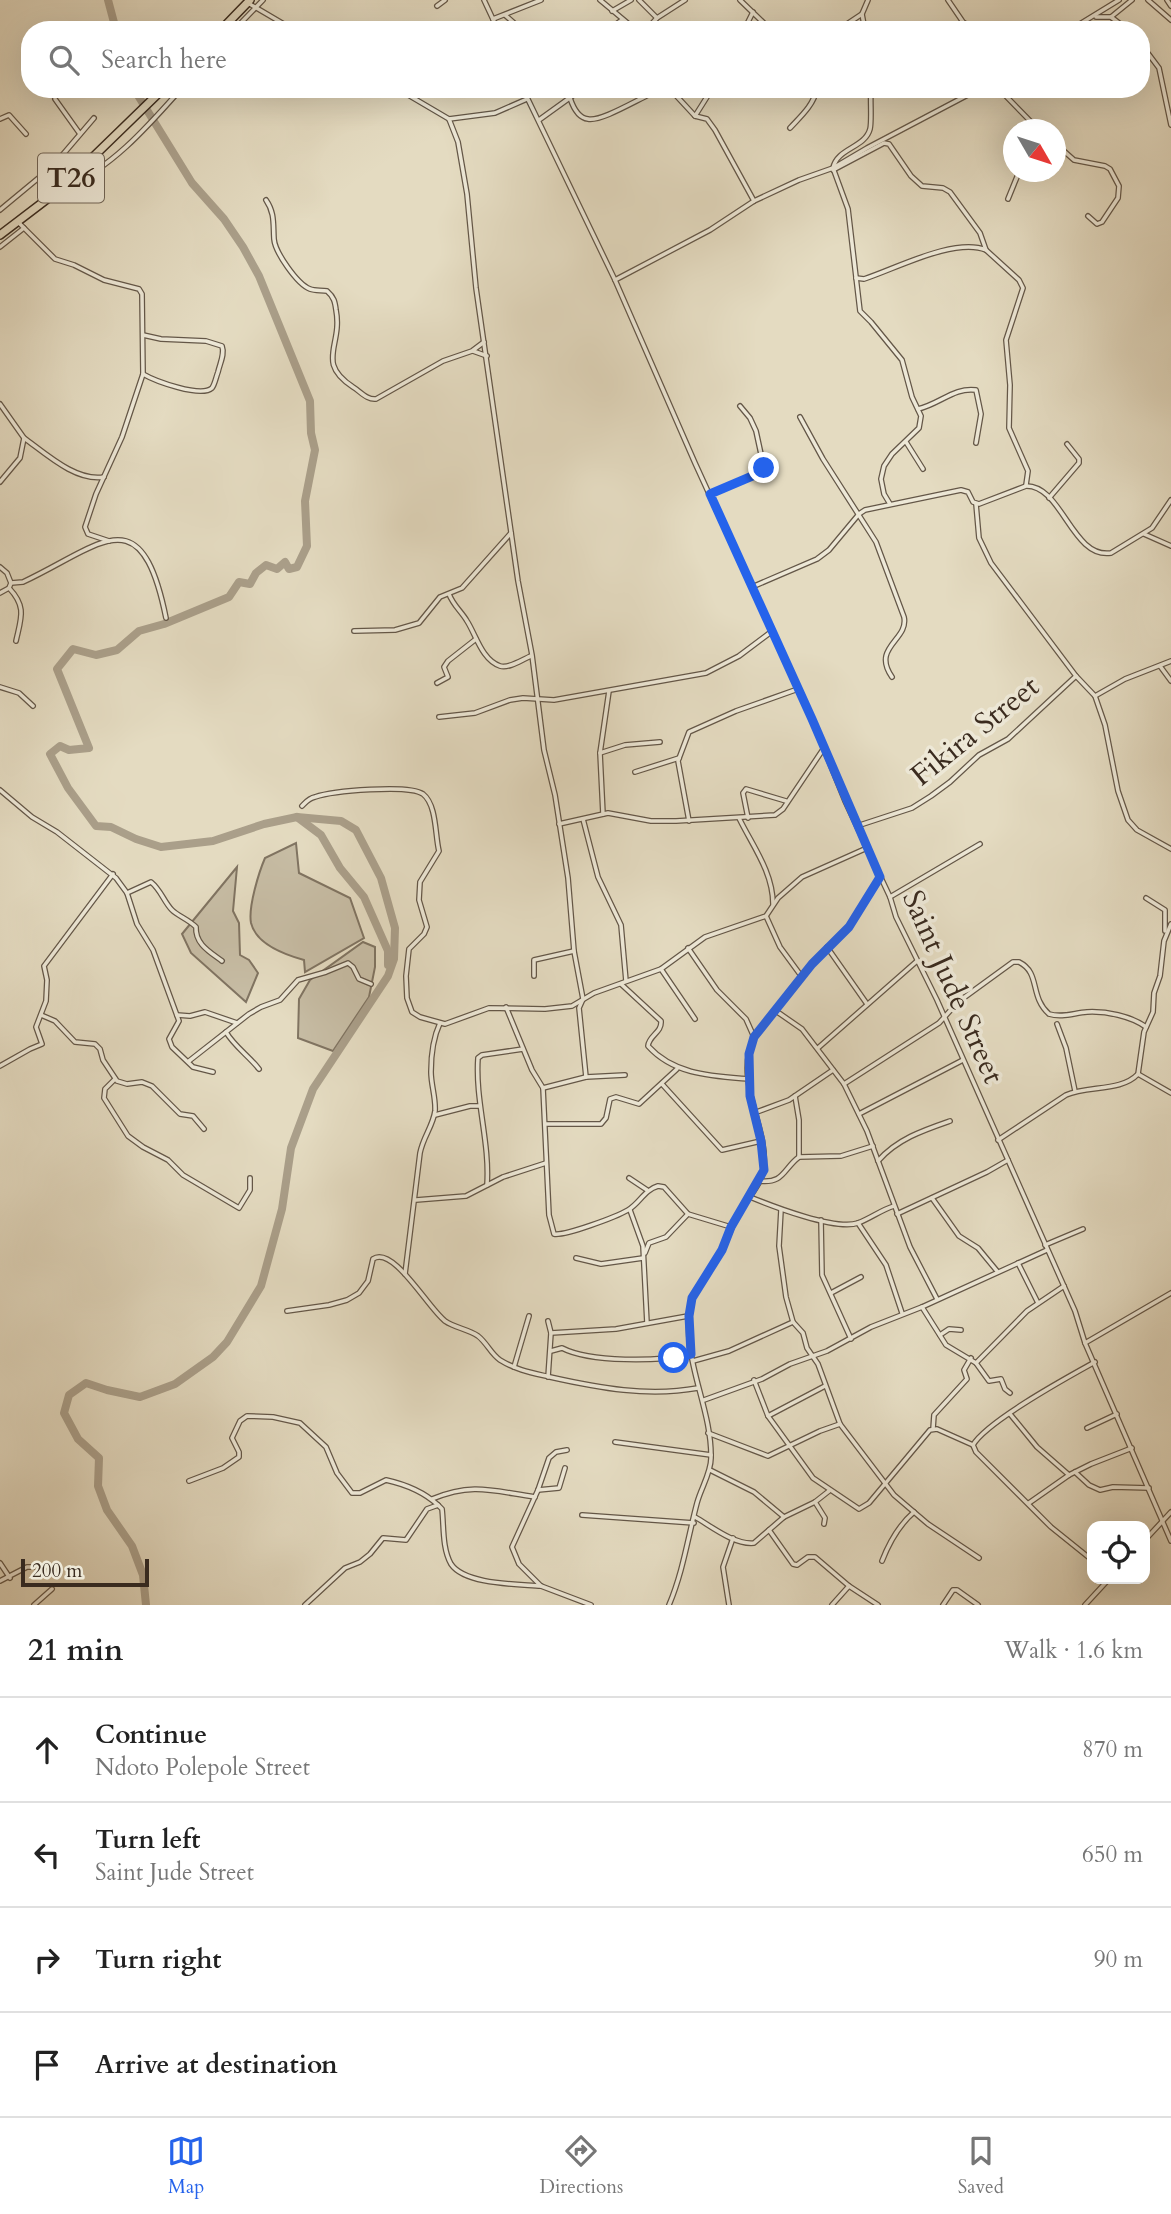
<!DOCTYPE html>
<html lang="en">
<head>
<meta charset="utf-8">
<style>
  body { margin:0; font-family:Cardo,serif; background:#f6f6f6; color:#222 }
  .controls { position:absolute; right:21px; bottom:21px; display:grid; overflow:hidden; border-radius:14px; box-shadow:0 7px 28px #0002 }
  .controls button { width:63px; height:63px; display:grid; place-items:center; padding:0; border:0; border-bottom:2px solid #e0e0e0; background:#fff; color:#222; font:35px sans-serif }
  .compass { position:absolute; left:1003px; top:119px; width:63px; height:63px; border-radius:50%; background:#fff; box-shadow:0 7px 28px #0002; rotate:129deg }
  .scale { position:absolute; left:21px; bottom:18px; width:128px; box-sizing:border-box; padding-left:7px; border:4px solid #3a2b1f; border-top:0; font-size:19px; line-height:24px; white-space:nowrap; color:#3a2b1f; -webkit-text-stroke:5px #ede8d7; paint-order:stroke }
  .stop { position:absolute; width:21px; height:21px; margin:-16px; border:5px solid #2563eb; border-radius:50%; background:#fff }
  .stop.end { background:#2563eb; border-color:#fff; box-shadow:0 2px 7px #0008 }
  .list { margin:0; padding:0; list-style:none }
  h2 { display:flex; justify-content:space-between; align-items:center; height:91px; margin:0; padding:0 28px; font-size:30px }
  h2 small { font-size:23px; font-weight:400; color:#767676 }
  .list li { display:grid; grid-template-columns:46px 1fr auto; gap:21px; align-items:center; box-sizing:border-box; height:105px; padding:0 28px; border-top:2px solid #e0e0e0 }
  .list b { display:block; font-size:26px; white-space:nowrap }
  .list p { margin:0; font-size:23px; white-space:nowrap; color:#767676 }
  .list em { font-size:23px; font-style:normal; color:#767676 }
  .icon { flex:none; width:38px; height:38px; fill:none; stroke:currentColor; stroke-width:2; stroke-linecap:round; stroke-linejoin:round }
  .map { position:relative; flex:none; width:1171px; height:1605px; overflow:hidden }
  .search { position:absolute; background:#fff; box-shadow:0 7px 28px #0002; left:21px; right:21px; top:21px; height:77px; display:flex; align-items:center; gap:18px; box-sizing:border-box; padding:0 24px; border-radius:28px; color:#767676; font-size:26px }
  .sheet { height:511px; background:#fff }
  nav { display:flex; justify-content:space-around; align-items:center; box-sizing:border-box; height:98px; border-top:2px solid #e0e0e0; background:#fff; font-size:19px; color:#767676 }
  nav a { display:grid; justify-items:center; gap:4px }
  nav .on { color:#2563eb }
  .map>svg:first-child { display:block }
  .green { fill:#c7bda5; stroke:#807462; stroke-width:2 }
  .lines { fill:none; stroke-linecap:round; stroke-linejoin:round }
  .river { stroke:#aa9f8a; stroke-width:8 }
  .street-casing { stroke:#645748; stroke-width:6 }
  .highway-casing { stroke:#3a2b1f; stroke-width:10 }
  .street { stroke:#ede8d7; stroke-width:3.5 }
  .highway { stroke:#e4dbc1; stroke-width:7 }
  .route { stroke:#2563eb; stroke-width:9 }
  .labels { text-anchor:middle; dominant-baseline:central; stroke-width:7; stroke-linejoin:round; paint-order:stroke }
  .shield { fill:#ede8d7; stroke:#706456; stroke-width:2 }
  .shield-label { font-size:28px; font-weight:bold; fill:#3a2b1f }
  .street-label { font-size:30px; fill:#3a2b1f; stroke:#ede8d7 }
</style>
</head>
<body>
<div class="map">
<svg width="1171" height="1605" viewBox="0 0 1171 1605">
  <rect width="100%" height="100%" fill="#e4dbc1"/>
  <filter id="stains"><feTurbulence type="fractalNoise" baseFrequency=".00286" numOctaves="4"/><feColorMatrix values="0 0 0 0 .2 0 0 0 0 .09 0 0 0 0 .02 0 0 0 .5 -.17"/></filter>
  <radialGradient id="worn" r=".72"><stop offset=".6" stop-color="#630" stop-opacity="0"/><stop offset="1" stop-color="#630" stop-opacity=".3"/></radialGradient>
  <!-- green -->
  <g class="green">
    <path d="M296,843L299,873L350,898L364,938L305,972L304,960C286,955 256,944 251,923C248,907 259,872 265,858Z"/>
    <path d="M237,867L233,911L239,923L240,955L249,960L258,973L246,1002L191,953L182,934Z"/>
    <path d="M363,942L375,947V967L369,997L333,1051L298,1038L299,999L310,980Z"/>
  </g>
  <g class="lines">
    <!-- river -->
    <g class="river">
      <path d="M108,0L116,30"/>
      <path d="M134,89L192,183L224,219L243,247L259,276L310,401L311,433L315,450L305,501L307,546L297,567L289,569L285,562L277,569L266,565L256,573L250,584L239,582L229,597L164,624L139,631L117,650L96,655L73,649L57,669L89,748L69,750L60,746L50,754L68,788L96,826L111,827L136,839L161,847L213,841L264,824L297,817L341,821L356,830L381,878L395,928L394,959L388,976L313,1089L291,1148L282,1209L261,1286L227,1342L213,1357L175,1384L140,1397L107,1390L86,1383L69,1395L64,1413L78,1439L99,1458L98,1486L107,1510L132,1546L143,1575L146,1605"/>
      <path d="M297,817L321,835L340,868L364,897L388,951V965"/>
    </g>
    <defs>
      <g id="street">
        <path d="M484,0L498,30"/>
        <path d="M600,0L636,30"/>
        <path d="M639,0L657,18"/>
        <path d="M740,0L771,30"/>
        <path d="M948,0L963,22L974,30"/>
        <path d="M1148,0L1171,20"/>
        <path d="M1167,0L1171,6"/>
        <path d="M248,3L294,30"/>
        <path d="M437,6L445,0"/>
        <path d="M612,11L631,0"/>
        <path d="M505,15L522,30"/>
        <path d="M1096,17H1111L1128,30"/>
        <path d="M1111,17L1132,0"/>
        <path d="M493,19L541,0"/>
        <path d="M234,30L263,0"/>
        <path d="M608,30L622,20"/>
        <path d="M646,30L657,18L685,0"/>
        <path d="M744,30L753,12"/>
        <path d="M838,30L862,14"/>
        <path d="M865,30L862,14L868,0"/>
        <path d="M1070,30L1119,0"/>
        <path d="M1141,44L1159,68L1171,125"/>
        <path d="M398,89L449,119L458,142L467,194L476,288L518,581L532,655L544,750L555,795L568,878L574,951L583,999L579,1008L586,1077"/>
        <path d="M523,89L615,280L695,463L812,719L845,801L890,897L896,917L937,1000L1075,1311L1085,1343L1171,1541"/>
        <path d="M670,89L695,116L707,119L715,130L754,201"/>
        <path d="M871,89C870,99 872,121 870,129C865,148 837,148 833,168L848,209L860,311L871,322L902,360L912,397L921,416L919,428L892,454L884,466L881,479L884,494L890,504"/>
        <path d="M999,89L1039,130"/>
        <path d="M570,98C573,107 578,118 588,119C603,122 644,95 662,89"/>
        <path d="M55,99L80,134"/>
        <path d="M695,116L712,89"/>
        <path d="M0,119L9,115L26,134"/>
        <path d="M449,119L495,113L527,99"/>
        <path d="M539,120L582,89"/>
        <path d="M790,128C801,116 813,106 817,89"/>
        <path d="M1056,144L1074,160L1105,166L1110,169L1119,186L1118,198L1102,222L1097,224L1088,216"/>
        <path d="M833,170L884,143L889,144L911,176L922,186L943,188L950,192L980,233L986,250L1019,280L1023,288L1006,340L1010,385L1009,428L1028,471L1026,485"/>
        <path d="M66,187C112,168 149,125 181,89"/>
        <path d="M1008,199L1019,172"/>
        <path d="M266,200C275,213 273,224 274,239C275,252 297,284 310,289C315,291 321,290 327,291C334,297 335,302 336,310C343,346 315,362 353,387C361,392 367,400 376,399L443,361L472,351L484,342"/>
        <path d="M0,210L53,166L94,118"/>
        <path d="M19,223L55,259L74,265L104,280L139,289L142,294L143,374L122,437L96,494L85,527L88,534L109,541"/>
        <path d="M0,247L24,228"/>
        <path d="M856,278L864,279C895,269 955,237 986,250"/>
        <path d="M615,280L710,230L754,201L799,180L833,168L867,148L979,89"/>
        <path d="M143,335L161,339L206,341L222,346C225,354 220,363 218,372C216,377 215,384 212,388C201,398 155,381 143,374"/>
        <path d="M473,351L487,356"/>
        <path d="M0,404L24,438L20,458L0,482"/>
        <path d="M918,409C940,404 954,387 976,390L981,414L976,443"/>
        <path d="M800,417L823,459L876,542L904,617C909,640 871,647 892,677"/>
        <path d="M24,438C45,453 76,482 104,477"/>
        <path d="M906,442L923,469"/>
        <path d="M710,494L757,474L764,468L756,431L750,418L740,406"/>
        <path d="M1049,498L1079,463V459L1067,444"/>
        <path d="M976,504L979,538L991,563L1076,676L1095,696L1105,725L1118,791L1128,820L1137,830L1171,849"/>
        <path d="M1144,534L1171,546"/>
        <path d="M0,567L7,573L11,583L9,588L0,593"/>
        <path d="M11,583L23,582C102,545 141,495 166,618"/>
        <path d="M752,587L817,559L829,550L859,514L865,510L961,490L968,492L973,502L979,504L1026,486C1062,485 1072,559 1111,553L1152,528L1171,500"/>
        <path d="M9,588C27,607 21,618 16,641"/>
        <path d="M449,594C453,605 461,611 467,621C476,635 482,660 500,666C509,669 523,659 531,656"/>
        <path d="M354,631L395,630L419,623L440,597L462,588L511,533"/>
        <path d="M1160,666L1171,681"/>
        <path d="M437,683L448,677L444,667L448,661L476,639"/>
        <path d="M0,687L19,693L33,706"/>
        <path d="M1095,696L1125,679L1171,661"/>
        <path d="M439,717L475,713L510,700L523,698L554,700L706,673L739,656L771,632"/>
        <path d="M600,753L625,745L660,742"/>
        <path d="M635,772L679,758"/>
        <path d="M0,790L32,817L57,832L116,878L127,893L137,924L153,950L179,1021L169,1039L172,1047L193,1067L213,1072"/>
        <path d="M302,806C306,802 309,798 315,797C332,791 409,784 423,794C437,805 435,836 439,851L420,882L419,900L427,927L424,934L409,949L406,976L407,998L412,1012L420,1017L445,1024L489,1008L545,1009L572,1006L594,993L661,969L705,937L766,916L778,898L802,877L867,848"/>
        <path d="M603,814L600,753L609,691"/>
        <path d="M739,818C752,845 773,872 773,904"/>
        <path d="M748,818L743,793L746,789L786,801"/>
        <path d="M583,819L598,877L621,925L626,981"/>
        <path d="M689,821L678,761L689,732L736,711L798,689"/>
        <path d="M559,824L608,813L651,821H676L775,815L783,809L824,748"/>
        <path d="M857,826L912,808L931,796L950,782L979,755L1008,739L1076,676"/>
        <path d="M127,893L151,882C161,890 164,902 172,910C178,916 188,919 196,927C195,944 210,952 222,961"/>
        <path d="M890,897L980,844"/>
        <path d="M1146,898L1165,910V931"/>
        <path d="M766,916L780,947L802,977"/>
        <path d="M827,947L867,1004"/>
        <path d="M688,948L717,990L746,1019L754,1037"/>
        <path d="M661,969L695,1019"/>
        <path d="M534,976V960L574,951"/>
        <path d="M621,984L661,1021C662,1033 649,1035 648,1046C674,1075 712,1076 749,1079"/>
        <path d="M506,1007L532,1070L543,1088L549,1215L554,1234C565,1236 616,1217 628,1210C640,1203 644,1190 658,1186L664,1187L688,1214L731,1227"/>
        <path d="M776,1011L802,1029L844,1084L867,1131L910,1247L937,1299"/>
        <path d="M41,1015L55,1021L75,1042L95,1044L100,1049L103,1060L117,1081L127,1084L142,1082L152,1086L180,1114L193,1116L204,1129"/>
        <path d="M177,1015L190,1016L205,1012L237,1023"/>
        <path d="M1057,1024L1066,1048L1075,1091"/>
        <path d="M226,1032C234,1046 249,1056 259,1069"/>
        <path d="M818,1048L917,961"/>
        <path d="M189,1061L249,1014L261,1007L280,1000L298,980L326,972L348,963L353,967L359,979L371,984"/>
        <path d="M0,1066L30,1049L42,1044L36,1027L46,1001L47,980L44,966L113,874"/>
        <path d="M1138,1074L1171,1093"/>
        <path d="M115,1079L105,1089L104,1098L128,1136L143,1147L168,1160L183,1175L239,1208L250,1190V1178"/>
        <path d="M662,1084L722,1150L761,1141"/>
        <path d="M844,1084L939,1023L958,1002L1013,962H1019C1041,973 1029,996 1049,1014C1062,1018 1074,1013 1087,1012C1106,1011 1131,1016 1146,1027"/>
        <path d="M543,1088L586,1077L625,1075"/>
        <path d="M795,1096L799,1120V1157"/>
        <path d="M754,1113L789,1100L833,1070"/>
        <path d="M859,1114L963,1060"/>
        <path d="M435,1115L470,1106H480"/>
        <path d="M546,1124H601L606,1118L610,1099L616,1097L639,1104L677,1069"/>
        <path d="M998,1140L1066,1095C1088,1085 1121,1092 1138,1074L1144,1032L1153,1012L1154,993L1160,976L1164,941L1171,924"/>
        <path d="M878,1161C897,1139 924,1130 950,1121"/>
        <path d="M629,1178L647,1190"/>
        <path d="M759,1181C784,1184 783,1169 799,1157L841,1156L873,1146"/>
        <path d="M487,1185C490,1142 475,1101 478,1058L482,1055L523,1049"/>
        <path d="M750,1197C772,1206 836,1231 858,1223C871,1218 881,1210 894,1206"/>
        <path d="M932,1198L959,1236L978,1248L997,1271"/>
        <path d="M416,1200L466,1196L503,1177L546,1163"/>
        <path d="M630,1210L643,1246L647,1323"/>
        <path d="M781,1210L779,1246L786,1297L793,1322L803,1333L807,1348L818,1364L840,1424L894,1495L928,1524L979,1558"/>
        <path d="M897,1214L987,1172L1008,1160"/>
        <path d="M821,1220L822,1275L851,1339"/>
        <path d="M858,1223L886,1265L902,1313"/>
        <path d="M1045,1245L1083,1229"/>
        <path d="M645,1253L649,1243L666,1237L688,1214"/>
        <path d="M576,1258L601,1264L643,1258"/>
        <path d="M1018,1263L1038,1303"/>
        <path d="M405,1274L420,1153C423,1137 433,1126 435,1111C436,1098 431,1085 431,1072C431,1056 433,1038 440,1023"/>
        <path d="M831,1293L861,1277"/>
        <path d="M922,1307L946,1345L976,1363L989,1381L1001,1379L1005,1389L1010,1393"/>
        <path d="M287,1311L329,1305L347,1300L359,1293L368,1281L373,1259C393,1245 428,1308 445,1321C455,1328 468,1329 478,1336C487,1343 491,1354 500,1360C516,1370 533,1373 550,1377C599,1388 648,1397 698,1388"/>
        <path d="M551,1333L616,1329L688,1316"/>
        <path d="M940,1335L949,1329L961,1330"/>
        <path d="M1085,1343L1171,1293"/>
        <path d="M551,1351L562,1348C591,1363 658,1361 691,1355"/>
        <path d="M693,1361L729,1351L793,1322"/>
        <path d="M976,1363L1027,1311L1064,1286"/>
        <path d="M514,1367L529,1316"/>
        <path d="M548,1377L551,1333L548,1321"/>
        <path d="M754,1380L768,1416L813,1478L859,1509L869,1503L930,1430L937,1429L973,1445"/>
        <path d="M704,1400L762,1379L790,1364L827,1351L871,1327L922,1307L1047,1250"/>
        <path d="M1010,1414L1037,1447L1069,1475"/>
        <path d="M768,1416L825,1386"/>
        <path d="M1087,1428L1117,1414"/>
        <path d="M933,1429L934,1415L967,1379L964,1370L971,1358"/>
        <path d="M708,1433L768,1456L820,1431L840,1424"/>
        <path d="M615,1442L711,1455"/>
        <path d="M567,1450L556,1452L549,1458L538,1490L512,1547L519,1564L541,1586L591,1605"/>
        <path d="M710,1470L754,1492L784,1517"/>
        <path d="M1075,1472L1089,1485L1100,1490L1113,1487L1149,1488"/>
        <path d="M189,1481L223,1468L239,1457V1452L232,1438L240,1421L247,1416L273,1417L300,1423L326,1447L337,1473L352,1493H360L386,1480C404,1484 424,1492 438,1505"/>
        <path d="M538,1490L559,1488L565,1468"/>
        <path d="M432,1499C473,1482 493,1491 535,1497"/>
        <path d="M815,1502L825,1518L824,1524"/>
        <path d="M1029,1503L1069,1475L1091,1464L1132,1448"/>
        <path d="M582,1515L694,1523"/>
        <path d="M695,1517C711,1526 734,1545 754,1543L784,1517L815,1502L829,1491"/>
        <path d="M769,1530L793,1564L797,1565L808,1557H815L849,1586L878,1605"/>
        <path d="M1145,1540L1171,1512"/>
        <path d="M1092,1560L1051,1527L976,1452L973,1445C987,1421 1068,1377 1095,1362"/>
        <path d="M882,1561C889,1543 899,1525 914,1512"/>
        <path d="M0,1563L10,1578"/>
        <path d="M0,1581L27,1567H45"/>
        <path d="M34,1605L52,1589"/>
        <path d="M305,1605L345,1568L360,1562L370,1554L383,1538L406,1540L427,1509L438,1505L442,1509C444,1526 442,1548 451,1564C465,1585 518,1584 541,1586"/>
        <path d="M669,1605C683,1572 688,1537 697,1503C701,1488 711,1473 711,1458C712,1405 678,1354 692,1301C697,1283 713,1268 721,1251C728,1239 732,1225 739,1213C747,1199 763,1183 764,1167C768,1125 733,1081 754,1037L812,964L849,927L880,878"/>
        <path d="M729,1605L723,1567L733,1538"/>
        <path d="M832,1605L849,1586"/>
        <path d="M943,1605L953,1590H957L978,1605"/>
        <path d="M1085,1605L1109,1579"/>
      </g>
      <g id="highway">
        <path d="M221,30L250,0"/>
        <path d="M0,235L59,190L163,89"/>
      </g>
    </defs>
    <!-- street casing -->
    <use href="#street" class="street-casing"/>
    <!-- highway casing -->
    <use href="#highway" class="highway-casing"/>
    <!-- street -->
    <use href="#street" class="street"/>
    <!-- highway -->
    <use href="#highway" class="highway"/>
  </g>
  <g class="lines">
    <!-- route -->
    <path class="route" d="M674,1358L691,1354L689,1316L692,1298L722,1250L731,1227L764,1170L761,1141L750,1096L749,1054L754,1037L812,964L849,927L880,877L812,719L710,494L757,474L764,468"/>
  </g>
  <g class="labels">
    <!-- shield labels -->
    <rect class="shield" x="38" y="153.5" width="66" height="49" rx="5"/>
    <g class="shield-label">
      <text x="71" y="178">T26</text>
    </g>
    <!-- street labels -->
    <g class="street-label">
      <text transform="translate(975 731) rotate(-39)">Fikira Street</text>
      <text transform="translate(953 987) rotate(66)">Saint Jude Street</text>
    </g>
  </g>
  <rect width="100%" height="100%" filter="url(#stains)"/>
  <rect width="100%" height="100%" fill="url(#worn)"/>
</svg>
<div class="controls">
<button><svg class="icon" aria-label="locate" viewBox="0 0 24 24"><circle cx="12" cy="12" r="6"/><path d="M12 2v4M12 18v4M2 12h4M18 12h4"/></svg></button>
</div>
<svg class="compass" viewBox="-18 -18 36 36"><path d="M0-13l5 13h-10z" fill="#e53935"/><path d="M0 13l5-13h-10z" fill="#767676"/></svg>
<div class="scale">200 m</div>
<div class="stop" style="left:674px;top:1358px"></div>
<div class="stop end" style="left:764px;top:468px"></div>
<div class="search"><svg class="icon" aria-label="search" viewBox="0 0 24 24"><circle cx="10" cy="10" r="6"/><path d="M15 15l6 6"/></svg>Search here</div>
</div>
<section class="sheet">
<h2>21 min<small>Walk · 1.6 km</small></h2>
<ul class="list">
<li><svg class="icon" aria-label="ahead" viewBox="0 0 24 24"><path d="M12 20V5M6 11l6-6 6 6"/></svg><div><b>Continue</b><p>Ndoto Polepole Street</p></div><em>870 m</em></li>
<li><svg class="icon" aria-label="left" viewBox="0 0 24 24"><path d="M17 20v-9H6M10 6l-5 5 5 5"/></svg><div><b>Turn left</b><p>Saint Jude Street</p></div><em>650 m</em></li>
<li><svg class="icon" aria-label="right" viewBox="0 0 24 24"><path d="M7 20v-9h11M14 6l5 5-5 5"/></svg><div><b>Turn right</b></div><em>90 m</em></li>
<li><svg class="icon" aria-label="arrive" viewBox="0 0 24 24"><path d="M6 21V4h12l-3 4 3 4H6"/></svg><div><b>Arrive at destination</b></div></li>
</ul>
</section>
<nav>
<a class="on"><svg class="icon" aria-label="map" viewBox="0 0 24 24"><path d="M3 6l6-2 6 2 6-2v14l-6 2-6-2-6 2zM9 4v14M15 6v14"/></svg>Map</a>
<a><svg class="icon" aria-label="directions" viewBox="0 0 24 24"><path d="M12 3l9 9-9 9-9-9zM9 14v-3h6M13 9l2 2-2 2"/></svg>Directions</a>
<a><svg class="icon" aria-label="saved" viewBox="0 0 24 24"><path d="M7 4h10v16l-5-4-5 4z"/></svg>Saved</a>
</nav>
</body>
</html>
